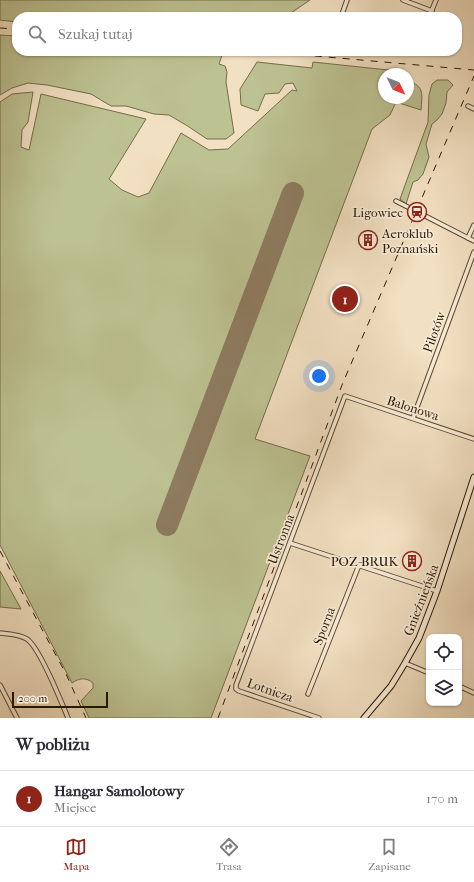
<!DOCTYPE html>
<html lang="pl">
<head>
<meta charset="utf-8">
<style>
  body { margin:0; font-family:"IM FELL French Canon",serif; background:#f2f2f3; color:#2b2b33 }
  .controls { position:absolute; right:12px; bottom:12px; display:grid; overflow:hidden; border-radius:8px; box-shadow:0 1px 3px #0004 }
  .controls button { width:36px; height:36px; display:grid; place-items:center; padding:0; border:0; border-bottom:1px solid #e1e1e2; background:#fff; color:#2b2b33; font:20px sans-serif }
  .compass { position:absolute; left:378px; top:68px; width:36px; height:36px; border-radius:50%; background:#fff; box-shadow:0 1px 3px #0004; rotate:133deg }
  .scale { position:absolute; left:12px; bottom:10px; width:96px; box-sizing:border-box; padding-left:4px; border:2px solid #2a1800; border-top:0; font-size:11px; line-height:14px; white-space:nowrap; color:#2a1800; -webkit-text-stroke:3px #f7ebd7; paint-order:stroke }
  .you { position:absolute; left:319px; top:376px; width:14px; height:14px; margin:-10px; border:3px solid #fff; border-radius:50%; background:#1a73e8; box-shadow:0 0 0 6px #1a73e833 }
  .badge { display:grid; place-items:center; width:26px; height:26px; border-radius:50%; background:#8f2418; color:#fff; font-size:13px; font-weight:700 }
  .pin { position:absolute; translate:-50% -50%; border:2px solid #fff; box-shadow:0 1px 4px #0006 }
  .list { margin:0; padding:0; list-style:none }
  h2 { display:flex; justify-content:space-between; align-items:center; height:52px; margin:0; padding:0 16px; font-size:17px }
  h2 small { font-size:13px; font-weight:400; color:#7c7c81 }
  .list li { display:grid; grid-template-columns:26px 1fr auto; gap:12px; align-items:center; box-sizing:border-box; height:56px; padding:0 16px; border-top:1px solid #e1e1e2 }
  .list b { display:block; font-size:15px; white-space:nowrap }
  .list p { margin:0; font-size:13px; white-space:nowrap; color:#7c7c81 }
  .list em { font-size:13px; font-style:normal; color:#7c7c81 }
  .icon { flex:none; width:22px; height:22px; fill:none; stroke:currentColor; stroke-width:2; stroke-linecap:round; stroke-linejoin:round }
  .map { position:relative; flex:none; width:474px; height:718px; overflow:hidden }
  .search { position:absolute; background:#fff; box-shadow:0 1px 3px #0004; left:12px; right:12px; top:12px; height:44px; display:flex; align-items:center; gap:10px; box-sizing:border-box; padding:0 14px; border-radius:16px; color:#7c7c81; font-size:15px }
  .sheet { height:108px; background:#fff }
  nav { display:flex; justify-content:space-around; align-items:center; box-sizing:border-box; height:56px; border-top:1px solid #e1e1e2; background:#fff; font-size:11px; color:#7c7c81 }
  nav a { display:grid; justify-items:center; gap:2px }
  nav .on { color:#8f2418 }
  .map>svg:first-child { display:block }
  .green { fill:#bdc292; stroke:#746d49 }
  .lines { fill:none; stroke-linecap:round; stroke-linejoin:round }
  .runway { stroke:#8e7c61; stroke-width:22 }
  .minor-casing { stroke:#5c4a30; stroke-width:5.5 }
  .secondary-casing { stroke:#2a1800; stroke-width:7 }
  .minor { stroke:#f7ebd7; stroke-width:3.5 }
  .secondary { stroke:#f7ebd7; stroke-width:5 }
  .rail { stroke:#2a1800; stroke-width:1; stroke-dasharray:7 7; stroke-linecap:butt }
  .labels { text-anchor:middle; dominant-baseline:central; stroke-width:3.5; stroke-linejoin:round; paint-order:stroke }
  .poi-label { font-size:13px; fill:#2a1800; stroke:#f7ebd7; text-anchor:end }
  .street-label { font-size:13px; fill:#2a1800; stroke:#f7ebd7 }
</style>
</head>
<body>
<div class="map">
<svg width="474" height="718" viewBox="0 0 474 718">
  <rect width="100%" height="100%" fill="#f2e0c2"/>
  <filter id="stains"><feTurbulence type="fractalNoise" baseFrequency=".005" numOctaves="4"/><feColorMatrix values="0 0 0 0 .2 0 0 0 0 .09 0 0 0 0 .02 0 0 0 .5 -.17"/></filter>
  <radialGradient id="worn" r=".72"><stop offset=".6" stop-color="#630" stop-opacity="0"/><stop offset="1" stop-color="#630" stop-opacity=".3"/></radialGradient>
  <!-- green -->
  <g class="green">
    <path d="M0,0H310L285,17H17V22L0,20Z"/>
    <path d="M0,35L17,36V51H206L223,52L219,64L225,66L227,72L226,82L234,133L226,139H207L186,125L169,115L154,114L126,106H111L91,94L47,85L28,83L12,88L0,95Z"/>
    <path d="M257,62L312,68L313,62L407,72V74H384V98H408V81C425,86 422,95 421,110L396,102L390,115L372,129L255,439L310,456L211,718H89L81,701L93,688V683C86,677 79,678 72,683L0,545V102L12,94L33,92L28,122L22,130L21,147L29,150L41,94L146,119L109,179L122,190L138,197L149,193L181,133L209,150L228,149L292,90L297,91L293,83L285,84L279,93L265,94L258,111L241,105L240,89Z"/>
    <path d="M437,80H448L453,85L447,92L446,103L442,114L437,120L432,124L426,144L429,157L423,174L418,180L413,182L406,204L400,199L428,122L429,95L432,84Z"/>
    <path d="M0,571L21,609L0,607Z"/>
  </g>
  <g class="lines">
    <!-- runway -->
    <path class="runway" d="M167,525L293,193"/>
    <defs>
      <g id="minor">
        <path d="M403,0L432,11"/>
        <path d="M341,17L347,0"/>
        <path d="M429,17L436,0"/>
        <path d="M468,106L474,109"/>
        <path d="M396,201L474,241"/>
        <path d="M468,238L474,225"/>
        <path d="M413,418L474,252"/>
        <path d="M290,543L437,591"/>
        <path d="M0,633C9,634 19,634 27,639C40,648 61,701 68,718"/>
        <path d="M405,663L429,673"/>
        <path d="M0,685L17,718"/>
        <path d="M459,686L474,693"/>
        <path d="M308,694L359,565"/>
        <path d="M319,718L239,691L236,689V685L345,396L474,439"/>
      </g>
      <path id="secondary" d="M364,718L391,686L405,663L419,638L437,591L474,477"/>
    </defs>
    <!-- minor casing -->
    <use href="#minor" class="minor-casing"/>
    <!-- secondary casing -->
    <use href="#secondary" class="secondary-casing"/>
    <!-- minor -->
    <use href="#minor" class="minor"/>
    <!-- secondary -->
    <use href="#secondary" class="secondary"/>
    <!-- rail -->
    <g class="rail">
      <path d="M0,28L17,29"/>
      <path d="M259,51L474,70"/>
      <path d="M0,551L66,674L86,718"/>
      <path d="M218,718L342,385L474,76"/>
    </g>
  </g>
  <!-- icons -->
  <defs>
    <symbol id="station-ring" viewBox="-11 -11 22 22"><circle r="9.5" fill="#f7ebd7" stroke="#8f2418" stroke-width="1.5"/><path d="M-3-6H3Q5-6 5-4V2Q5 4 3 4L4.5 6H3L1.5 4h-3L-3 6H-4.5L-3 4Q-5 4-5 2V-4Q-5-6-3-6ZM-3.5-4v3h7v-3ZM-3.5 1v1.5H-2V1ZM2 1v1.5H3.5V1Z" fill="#8f2418"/></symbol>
    <symbol id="building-ring" viewBox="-11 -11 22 22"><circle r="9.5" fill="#f7ebd7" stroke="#8f2418" stroke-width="1.5"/><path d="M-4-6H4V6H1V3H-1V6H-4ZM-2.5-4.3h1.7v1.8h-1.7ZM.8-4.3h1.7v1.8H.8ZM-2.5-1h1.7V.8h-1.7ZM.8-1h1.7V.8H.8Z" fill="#8f2418"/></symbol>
  </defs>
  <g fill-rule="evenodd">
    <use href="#station-ring" x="406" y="201" width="22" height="22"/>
    <use href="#building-ring" x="357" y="229" width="22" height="22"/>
    <use href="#building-ring" x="401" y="550" width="22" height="22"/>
  </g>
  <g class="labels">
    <!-- poi labels -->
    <g class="poi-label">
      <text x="403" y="212">Ligowiec</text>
      <text x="382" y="233" text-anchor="start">Aeroklub<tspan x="382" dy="15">Poznański</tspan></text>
      <text x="398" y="561">POZ-BRUK</text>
    </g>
    <!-- street labels -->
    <g class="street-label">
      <text transform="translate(434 332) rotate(-70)">Pilotów</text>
      <text transform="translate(413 408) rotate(18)">Balonowa</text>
      <text transform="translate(281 539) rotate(-69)">Ustronna</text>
      <text transform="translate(421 600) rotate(-69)">Gnieźnieńska</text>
      <text transform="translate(324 626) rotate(-69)">Sporna</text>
      <text transform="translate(270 690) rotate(19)">Lotnicza</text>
    </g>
  </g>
  <rect width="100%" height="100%" filter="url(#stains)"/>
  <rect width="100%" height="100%" fill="url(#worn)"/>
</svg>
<div class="controls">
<button><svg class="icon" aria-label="locate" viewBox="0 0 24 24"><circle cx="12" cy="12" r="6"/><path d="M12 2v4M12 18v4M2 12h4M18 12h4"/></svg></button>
<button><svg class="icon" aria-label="layers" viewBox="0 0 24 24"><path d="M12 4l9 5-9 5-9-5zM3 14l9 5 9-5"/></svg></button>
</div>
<svg class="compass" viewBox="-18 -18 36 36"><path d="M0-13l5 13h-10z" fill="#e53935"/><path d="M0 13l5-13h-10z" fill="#7c7c81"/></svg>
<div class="scale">200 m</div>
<div class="you"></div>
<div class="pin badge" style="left:345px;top:299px">1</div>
<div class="search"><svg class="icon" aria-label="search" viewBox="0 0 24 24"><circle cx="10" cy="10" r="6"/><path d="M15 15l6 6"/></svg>Szukaj tutaj</div>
</div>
<section class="sheet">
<h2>W pobliżu<small></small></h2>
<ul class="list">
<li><span class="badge">1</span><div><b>Hangar Samolotowy</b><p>Miejsce</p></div><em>170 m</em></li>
</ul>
</section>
<nav>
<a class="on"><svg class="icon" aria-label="map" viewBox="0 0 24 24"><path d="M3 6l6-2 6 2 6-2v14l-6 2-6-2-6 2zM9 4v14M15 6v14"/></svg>Mapa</a>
<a><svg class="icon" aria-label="directions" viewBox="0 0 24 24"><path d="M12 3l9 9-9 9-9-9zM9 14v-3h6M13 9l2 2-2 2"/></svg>Trasa</a>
<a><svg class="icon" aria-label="saved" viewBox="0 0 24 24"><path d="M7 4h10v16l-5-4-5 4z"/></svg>Zapisane</a>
</nav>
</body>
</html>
